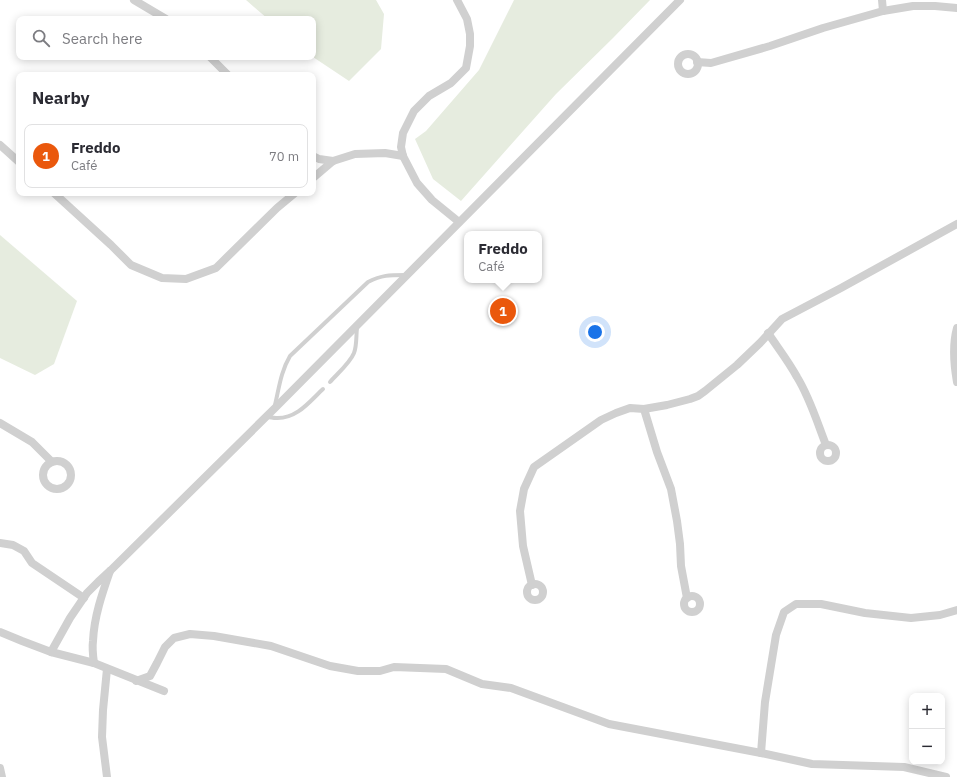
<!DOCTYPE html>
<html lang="en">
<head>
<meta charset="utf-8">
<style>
  body { margin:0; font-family:"IBM Plex Sans",sans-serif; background:#f7f7f7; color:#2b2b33 }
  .controls { position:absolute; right:12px; bottom:12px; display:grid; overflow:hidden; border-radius:8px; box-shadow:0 2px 10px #0003 }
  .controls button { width:36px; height:36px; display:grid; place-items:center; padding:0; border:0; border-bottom:1px solid #e1e1e2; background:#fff; color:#2b2b33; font:20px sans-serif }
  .you { position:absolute; left:595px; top:332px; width:14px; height:14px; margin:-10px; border:3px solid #fff; border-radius:50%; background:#1a73e8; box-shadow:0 0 0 6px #1a73e833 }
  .badge { display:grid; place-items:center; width:26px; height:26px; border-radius:50%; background:#ea580c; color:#fff; font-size:13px; font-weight:700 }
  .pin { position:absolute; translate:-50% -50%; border:2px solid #fff; box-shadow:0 1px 4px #0006 }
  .popup { position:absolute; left:464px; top:231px; width:78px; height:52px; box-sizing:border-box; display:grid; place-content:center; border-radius:8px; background:#fff; filter:drop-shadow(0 1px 3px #0005); font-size:13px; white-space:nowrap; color:#7c7c81 }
  .popup b { font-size:15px; color:#2b2b33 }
  .popup::after { content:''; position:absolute; left:50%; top:100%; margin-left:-8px; border:8px solid transparent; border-top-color:#fff }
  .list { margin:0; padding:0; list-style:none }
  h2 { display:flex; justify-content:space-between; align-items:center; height:52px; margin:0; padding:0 16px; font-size:17px }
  h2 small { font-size:13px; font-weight:400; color:#7c7c81 }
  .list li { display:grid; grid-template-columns:26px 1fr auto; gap:12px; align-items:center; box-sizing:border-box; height:64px; margin:0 8px 8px; padding:0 8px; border:1px solid #e1e1e2; border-radius:8px }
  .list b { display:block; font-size:15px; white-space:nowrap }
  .list p { margin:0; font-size:13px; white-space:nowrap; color:#7c7c81 }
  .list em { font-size:13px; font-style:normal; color:#7c7c81 }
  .icon { flex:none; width:22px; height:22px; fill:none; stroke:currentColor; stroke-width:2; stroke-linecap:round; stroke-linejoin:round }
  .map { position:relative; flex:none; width:957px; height:777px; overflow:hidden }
  .search { position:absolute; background:#fff; box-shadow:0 2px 10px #0003; left:16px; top:16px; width:300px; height:44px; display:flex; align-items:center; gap:10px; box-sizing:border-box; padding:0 14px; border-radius:8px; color:#7c7c81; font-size:15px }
  .panel { position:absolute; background:#fff; box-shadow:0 2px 10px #0003; left:16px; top:72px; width:300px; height:124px; border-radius:8px }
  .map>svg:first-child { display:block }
  .green { fill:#e6ecdf }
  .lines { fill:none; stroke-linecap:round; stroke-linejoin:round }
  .service { stroke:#d0d0d0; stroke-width:4 }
  .minor { stroke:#d0d0d0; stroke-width:8 }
</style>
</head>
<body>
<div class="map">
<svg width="957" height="777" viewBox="0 0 957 777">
  <rect width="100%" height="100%" fill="#fff"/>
  <!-- green -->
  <g class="green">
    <path d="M246,0H376L384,14L381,49L349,81L313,57V19H268Z"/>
    <path d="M514,0H650L613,38L556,94L461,201L433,179L415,139L426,131L479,70Z"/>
    <path d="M0,235L77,301L54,364L35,375L0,358Z"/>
  </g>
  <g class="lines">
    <!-- service -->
    <g class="service">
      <path d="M330,382C337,374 350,363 354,353C357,345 356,336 357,328"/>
      <path d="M275,405C279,388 281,371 290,356L368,282C382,275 389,275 405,275"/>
      <path d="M267,417C270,417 273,418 276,418C297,419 310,401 323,389"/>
    </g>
    <!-- minor -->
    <g class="minor">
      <path d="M134,0L166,19"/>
      <path d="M457,0L467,19L470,34V46L466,68L451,83L429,96L414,111L403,133L401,147L403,156L417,183L432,200L459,222"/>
      <path d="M882,0L883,11"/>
      <circle cx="688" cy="64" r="10"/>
      <path d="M210,57L228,75"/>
      <path d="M697,62L711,63L770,46L823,28L883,11L913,6H935L957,8"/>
      <path d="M0,145L19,162"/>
      <path d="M313,156L319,159L333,161"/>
      <path d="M313,178L333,161L355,154L385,153L403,156"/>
      <path d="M54,193L111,245L131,265L162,278L186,279L216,268L277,208L295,193"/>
      <path d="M957,328C952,346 954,365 957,382"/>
      <path d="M768,333C778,348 789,362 797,377C810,398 817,422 826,445"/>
      <path d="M644,409L657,452L671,489L677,521L680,544L681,566L687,598"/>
      <path d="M0,423L32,442L52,462"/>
      <circle cx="828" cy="453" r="8"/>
      <circle cx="57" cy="475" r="14"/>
      <path d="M0,543L13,545L24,551L32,563L84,598"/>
      <circle cx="535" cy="592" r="8"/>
      <path d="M532,585L523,546L520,511L524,489L534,467L601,420L616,413L630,408L644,409L667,405L690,399L698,396L705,391L737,365L760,343L782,319L841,288L957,224"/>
      <circle cx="692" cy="604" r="8"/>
      <path d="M0,632L22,641L51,652L94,663L164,691"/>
      <path d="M51,652L70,618L87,593L98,582L111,570L275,408L680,0"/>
      <path d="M94,663C93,656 92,648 93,641C94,617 102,594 110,571"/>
      <path d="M136,681L150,676L157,663L165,647L174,638L190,634L214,636L271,646L330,666L358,671H380L394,667L446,669L482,684L511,688L609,724L761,753L812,764L904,767L946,777"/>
      <path d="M761,753L765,702L776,635L784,612L796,604H821L865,613L911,618L940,615L957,610"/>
      <path d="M0,768L2,777"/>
      <path d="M107,777L102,737L103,710L107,669"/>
    </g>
  </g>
</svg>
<div class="controls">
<button>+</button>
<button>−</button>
</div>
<div class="you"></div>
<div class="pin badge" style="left:503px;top:311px">1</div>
<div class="popup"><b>Freddo</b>Café</div>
<div class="search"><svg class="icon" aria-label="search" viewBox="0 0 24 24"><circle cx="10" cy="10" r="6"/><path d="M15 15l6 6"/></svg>Search here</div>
<section class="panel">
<h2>Nearby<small></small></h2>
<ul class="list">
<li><span class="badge">1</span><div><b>Freddo</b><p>Café</p></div><em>70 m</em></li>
</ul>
</section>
</div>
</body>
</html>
